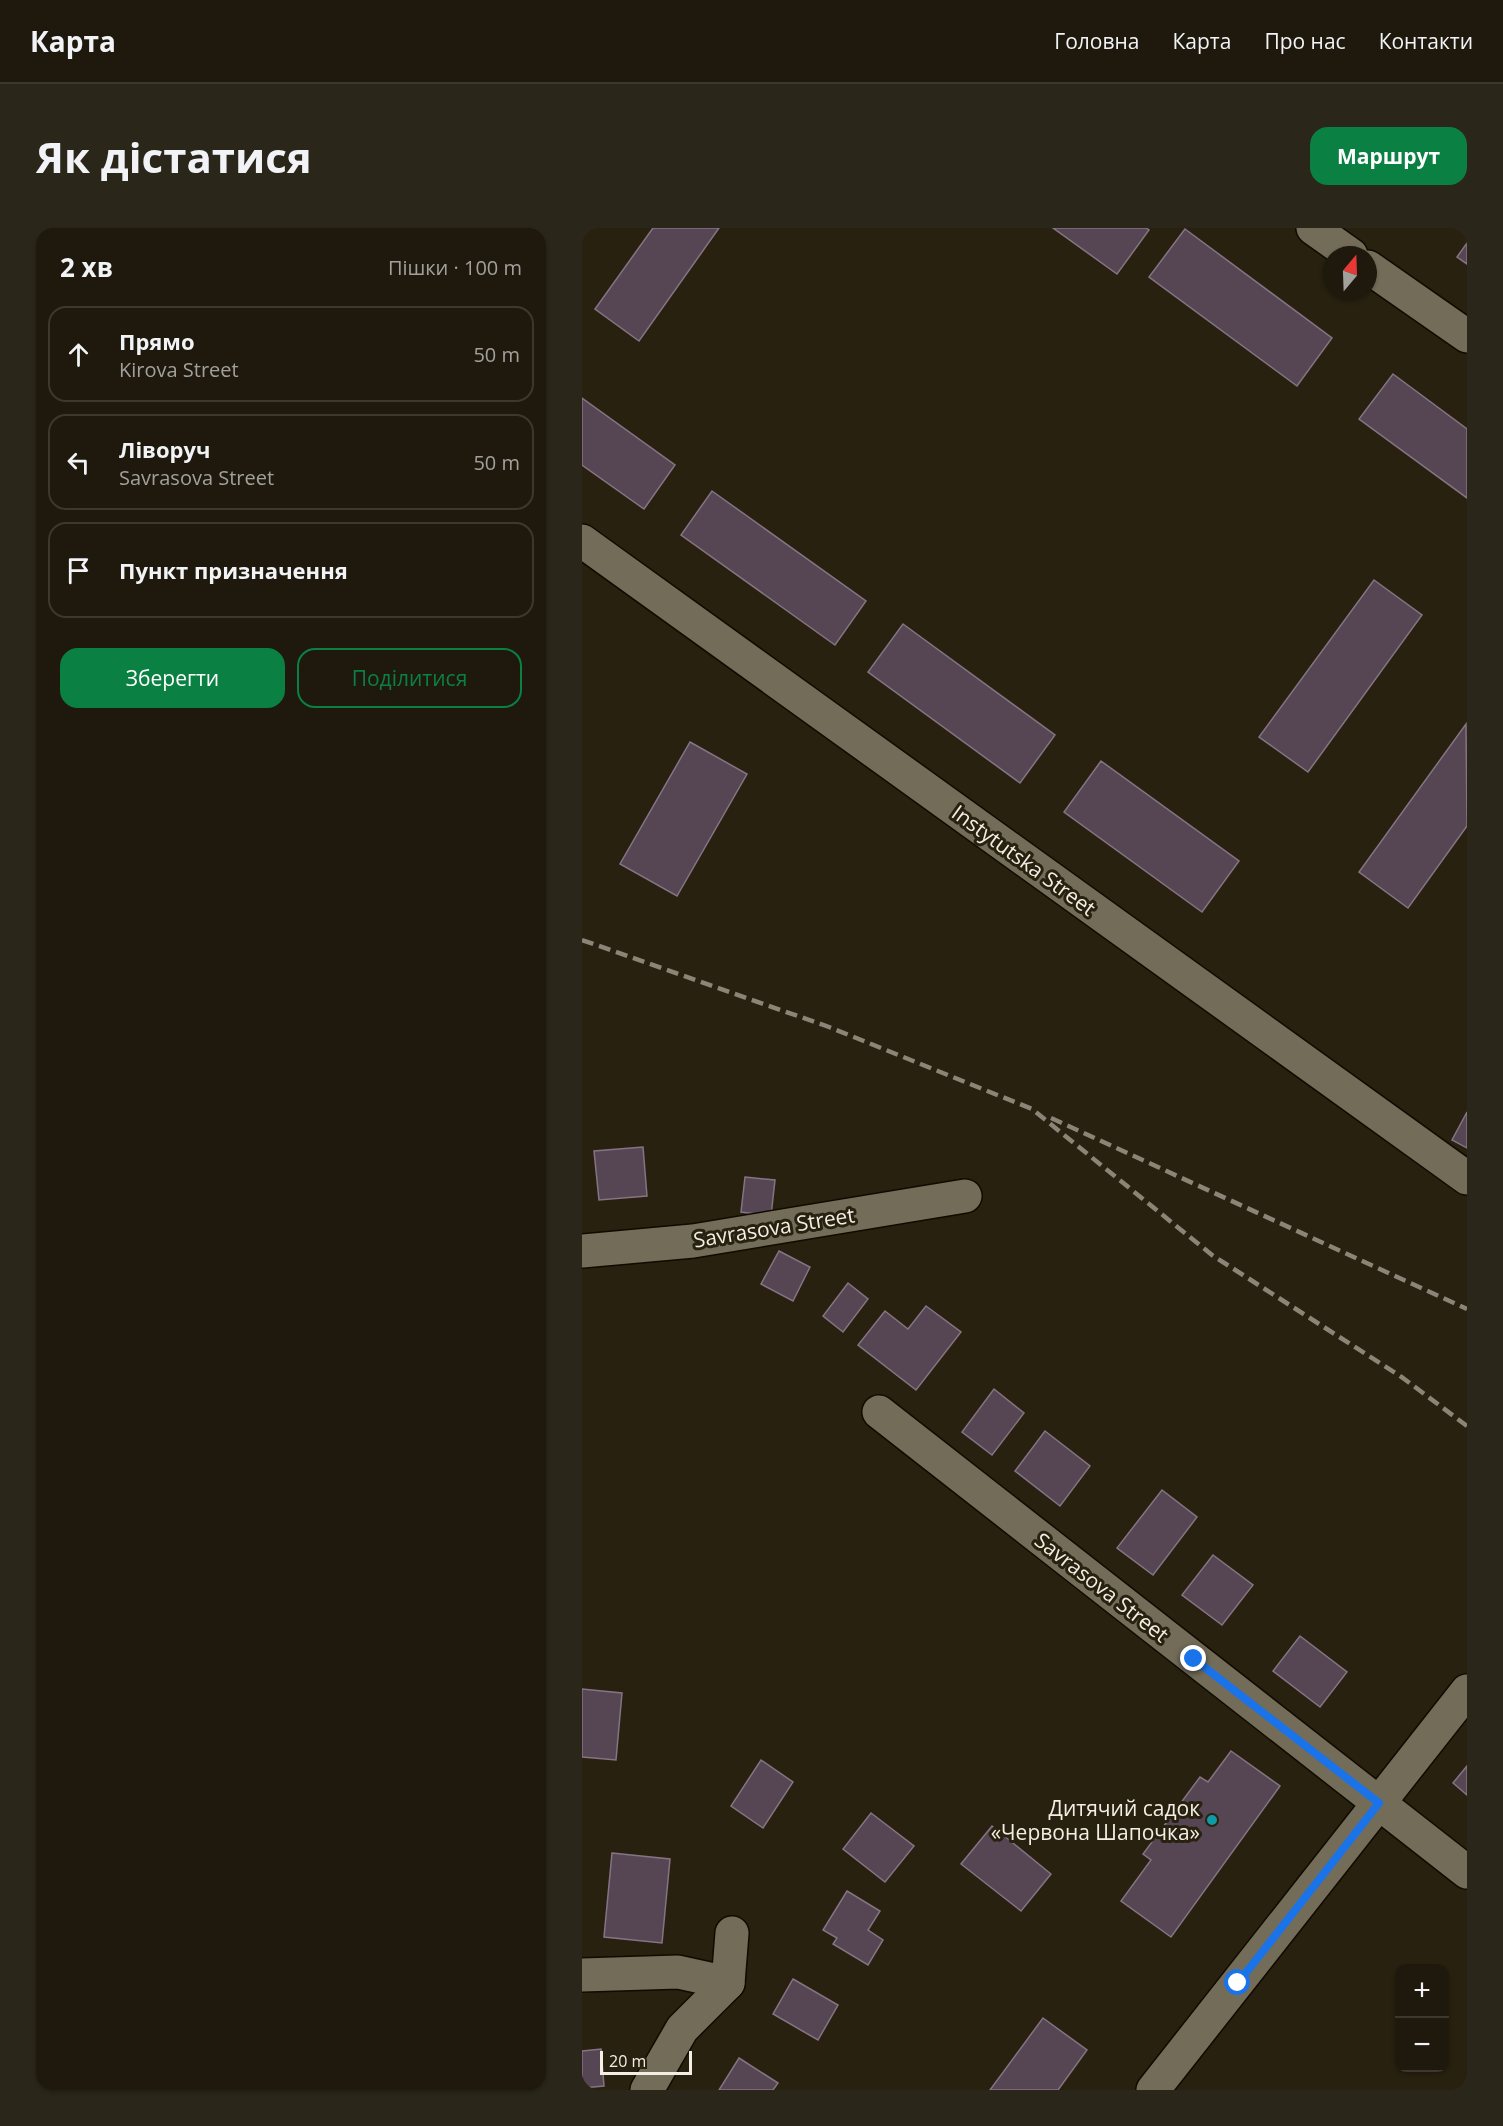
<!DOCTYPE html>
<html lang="uk">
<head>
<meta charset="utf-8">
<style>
  body { margin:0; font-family:"Open Sans",sans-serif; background:#2b261a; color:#f1f3f6 }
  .controls { position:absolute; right:18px; bottom:18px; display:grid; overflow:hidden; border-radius:12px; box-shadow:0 2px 4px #0004 }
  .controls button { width:54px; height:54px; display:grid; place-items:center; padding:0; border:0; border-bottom:2px solid #3c382d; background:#1e190c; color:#f1f3f6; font:30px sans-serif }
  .compass { position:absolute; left:741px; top:18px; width:54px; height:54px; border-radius:50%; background:#1e190c; box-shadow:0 2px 4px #0004; rotate:19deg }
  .scale { position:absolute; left:18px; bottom:15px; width:92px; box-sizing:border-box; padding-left:6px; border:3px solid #f2eee3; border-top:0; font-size:16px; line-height:21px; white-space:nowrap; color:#f2eee3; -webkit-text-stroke:4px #282110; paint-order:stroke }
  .stop { position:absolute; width:18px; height:18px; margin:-14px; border:4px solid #1a73e8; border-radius:50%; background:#fff }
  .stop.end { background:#1a73e8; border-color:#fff; box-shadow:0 2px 6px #0008 }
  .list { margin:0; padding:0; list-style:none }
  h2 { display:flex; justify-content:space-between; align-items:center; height:78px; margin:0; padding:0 24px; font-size:26px }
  h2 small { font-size:20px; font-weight:400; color:#a1a09d }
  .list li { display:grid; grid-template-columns:39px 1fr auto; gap:18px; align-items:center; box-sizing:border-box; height:96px; margin:0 12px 12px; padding:0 12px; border:2px solid #3c382d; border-radius:18px }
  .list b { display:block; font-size:22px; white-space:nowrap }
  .list p { margin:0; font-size:20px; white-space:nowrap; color:#a1a09d }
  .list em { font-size:20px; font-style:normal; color:#a1a09d }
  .actions { display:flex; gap:12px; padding:18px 24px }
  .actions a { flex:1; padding:14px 0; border:2px solid #0b8043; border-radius:18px; text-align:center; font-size:21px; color:#0b8043 }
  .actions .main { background:#0b8043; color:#fff }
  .icon { flex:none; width:33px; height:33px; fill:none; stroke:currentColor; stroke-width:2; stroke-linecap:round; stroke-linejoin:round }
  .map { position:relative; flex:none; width:885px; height:1862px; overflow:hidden; border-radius:18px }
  header { display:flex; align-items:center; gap:36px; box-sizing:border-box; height:84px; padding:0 30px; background:#1e190c; border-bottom:2px solid #3c382d }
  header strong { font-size:28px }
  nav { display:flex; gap:33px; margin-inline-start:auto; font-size:21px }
  .intro { display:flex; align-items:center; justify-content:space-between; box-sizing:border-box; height:144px; padding:0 36px }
  h1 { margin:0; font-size:42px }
  .button { padding:15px 27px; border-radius:18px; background:#0b8043; color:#fff; font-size:21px; font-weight:700 }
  main { display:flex; gap:36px; padding:0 36px }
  aside { flex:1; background:#1e190c; border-radius:18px; box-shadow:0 2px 4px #0004 }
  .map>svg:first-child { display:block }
  .building { fill:#564654; stroke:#857483; stroke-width:1.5 }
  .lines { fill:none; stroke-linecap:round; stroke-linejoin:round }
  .minor-casing { stroke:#100b00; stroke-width:36 }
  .secondary-casing { stroke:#100b00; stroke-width:36 }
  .minor { stroke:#736c59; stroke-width:33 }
  .secondary { stroke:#736c59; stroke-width:33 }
  .rail { stroke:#8b8577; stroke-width:4.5; stroke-dasharray:12 6; stroke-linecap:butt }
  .route { stroke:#1a73e8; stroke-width:8 }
  .culture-dot { fill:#0f9aa8; stroke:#282110; stroke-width:2 }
  .labels { text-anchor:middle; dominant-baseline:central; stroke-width:6; stroke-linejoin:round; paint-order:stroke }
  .street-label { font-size:21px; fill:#f2eee3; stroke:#282110 }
  .poi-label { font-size:21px; fill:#f2eee3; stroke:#282110; text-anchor:end }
</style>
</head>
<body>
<header>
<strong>Карта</strong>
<nav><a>Головна</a><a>Карта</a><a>Про нас</a><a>Контакти</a></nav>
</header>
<div class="intro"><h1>Як дістатися</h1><a class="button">Маршрут</a></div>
<main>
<aside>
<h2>2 хв<small>Пішки · 100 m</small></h2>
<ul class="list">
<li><svg class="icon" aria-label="ahead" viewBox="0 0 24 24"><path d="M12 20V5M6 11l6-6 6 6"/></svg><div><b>Прямо</b><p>Kirova Street</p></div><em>50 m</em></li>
<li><svg class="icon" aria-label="left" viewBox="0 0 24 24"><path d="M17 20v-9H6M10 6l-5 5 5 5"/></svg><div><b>Ліворуч</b><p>Savrasova Street</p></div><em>50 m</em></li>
<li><svg class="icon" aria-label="arrive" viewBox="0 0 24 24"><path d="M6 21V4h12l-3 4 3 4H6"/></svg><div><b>Пункт призначення</b></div></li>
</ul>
<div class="actions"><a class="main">Зберегти</a><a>Поділитися</a></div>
</aside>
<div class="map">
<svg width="885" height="1862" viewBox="0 0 885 1862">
  <rect width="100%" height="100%" fill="#282110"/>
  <!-- building -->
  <g class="building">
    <path d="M71,0H137L57,113L13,81Z"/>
    <path d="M471,0H564L567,2L535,46Z"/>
    <path d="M603,1L750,110L715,158L567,49Z"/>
    <path d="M885,15V36L875,29Z"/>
    <path d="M811,146L885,201V270L777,191Z"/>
    <path d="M0,170L93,237L62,281L0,237Z"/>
    <path d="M130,263L284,373L253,417L99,307Z"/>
    <path d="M792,352L840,387L726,544L677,509Z"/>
    <path d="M321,396L473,507L438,555L286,444Z"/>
    <path d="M884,496L885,598L826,680L777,644Z"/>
    <path d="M108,514L165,546L95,668L38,636Z"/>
    <path d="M519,533L657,633L620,684L482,584Z"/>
    <path d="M885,884V920L870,912Z"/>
    <path d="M61,919L65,968L17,972L12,923Z"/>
    <path d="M163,949L193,952L189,988L159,984Z"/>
    <path d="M197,1023L228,1039L211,1073L179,1056Z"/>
    <path d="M266,1055L286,1071L261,1104L241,1088Z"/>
    <path d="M344,1078L379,1104L334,1162L276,1117L303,1083L326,1101Z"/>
    <path d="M412,1161L442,1185L410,1227L380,1204Z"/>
    <path d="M463,1203L508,1238L478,1278L433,1243Z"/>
    <path d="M580,1262L615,1289L571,1347L535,1320Z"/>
    <path d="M631,1327L671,1357L640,1397L600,1367Z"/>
    <path d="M718,1408L765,1444L738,1479L691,1443Z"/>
    <path d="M0,1461L40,1465L34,1532L0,1529Z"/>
    <path d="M649,1523L698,1558L589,1709L539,1673L569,1632L561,1626L618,1549L626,1554Z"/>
    <path d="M179,1532L211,1554L181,1600L149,1578Z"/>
    <path d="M885,1538V1567L871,1555Z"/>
    <path d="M289,1585L332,1618L303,1654L261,1621Z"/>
    <path d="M410,1598L469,1646L439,1683L379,1636Z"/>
    <path d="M30,1625L88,1631L80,1715L22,1709Z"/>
    <path d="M265,1663L298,1683L286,1702L301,1712L286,1737L251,1716L255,1710L241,1702Z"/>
    <path d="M211,1751L256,1777L236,1812L191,1786Z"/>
    <path d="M461,1790L505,1822L476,1862H408Z"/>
    <path d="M19,1821L22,1858L0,1860V1823Z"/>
    <path d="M157,1830L196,1855L191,1862H137Z"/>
  </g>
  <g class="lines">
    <defs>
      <g id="minor">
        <path d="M0,313L885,950"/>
        <path d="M0,1023L111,1013L383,968"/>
        <path d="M297,1184L885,1644"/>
        <path d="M0,1747L96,1744L146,1755"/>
        <path d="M65,1862L100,1801L146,1755L150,1705"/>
      </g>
      <g id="secondary">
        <path d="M731,0L769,27"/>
        <path d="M786,39L885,108"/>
        <path d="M571,1862L885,1463"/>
      </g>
    </defs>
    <!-- minor casing -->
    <use href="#minor" class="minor-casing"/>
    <!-- secondary casing -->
    <use href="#secondary" class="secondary-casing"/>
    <!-- minor -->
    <use href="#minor" class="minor"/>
    <!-- secondary -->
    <use href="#secondary" class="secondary"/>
    <!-- rail -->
    <g class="rail">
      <path d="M0,712L247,799L450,881L630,1027L821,1150L885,1198"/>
      <path d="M469,890L885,1081"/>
    </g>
  </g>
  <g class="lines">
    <!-- route -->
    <path class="route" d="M612,1431L797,1575L656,1755"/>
  </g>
  <!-- markers -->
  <circle class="culture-dot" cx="630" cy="1592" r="6"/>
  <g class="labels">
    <!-- street labels -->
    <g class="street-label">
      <text transform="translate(442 632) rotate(36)">Instytutska Street</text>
      <text transform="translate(192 999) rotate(-9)">Savrasova Street</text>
      <text transform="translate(520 1359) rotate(38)">Savrasova Street</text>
    </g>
    <!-- poi labels -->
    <g class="poi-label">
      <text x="618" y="1580">Дитячий садок<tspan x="618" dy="24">«Червона Шапочка»</tspan></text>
    </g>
  </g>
</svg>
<div class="controls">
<button>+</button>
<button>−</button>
</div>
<svg class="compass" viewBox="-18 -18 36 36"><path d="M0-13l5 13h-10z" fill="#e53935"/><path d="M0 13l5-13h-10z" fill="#a1a09d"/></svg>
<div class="scale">20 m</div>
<div class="stop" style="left:656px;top:1755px"></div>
<div class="stop end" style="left:612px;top:1431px"></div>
</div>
</main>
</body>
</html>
